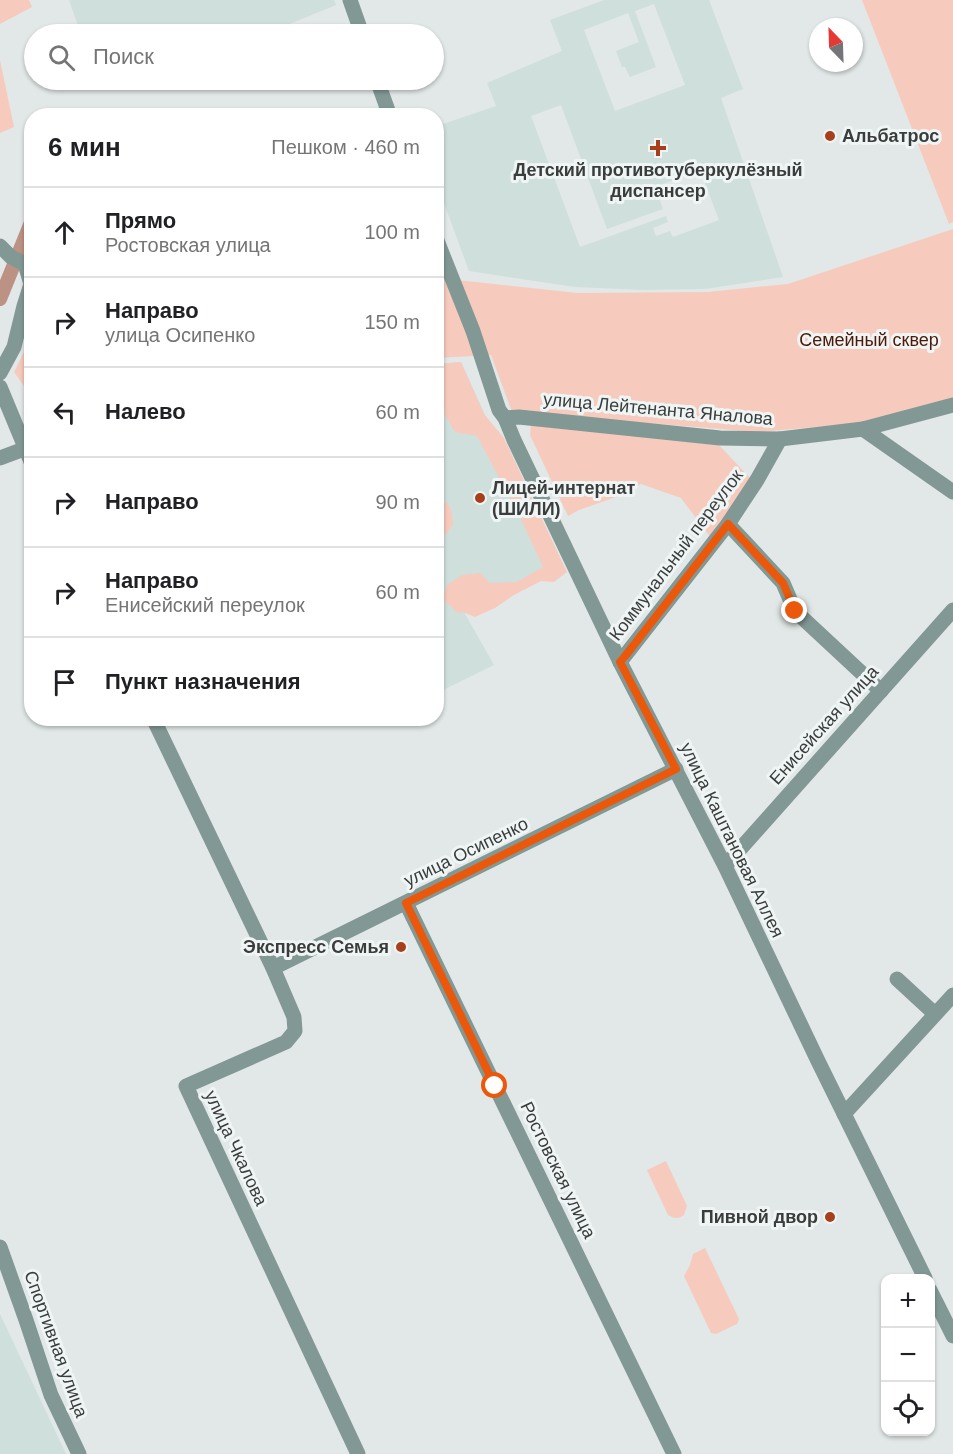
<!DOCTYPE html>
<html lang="ru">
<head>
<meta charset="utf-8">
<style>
  body { margin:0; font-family:Arial,sans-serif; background:#f2f2f2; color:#202124 }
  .controls { position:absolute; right:18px; bottom:18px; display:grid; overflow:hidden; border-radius:12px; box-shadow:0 2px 4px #0004 }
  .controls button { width:54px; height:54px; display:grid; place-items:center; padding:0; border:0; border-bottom:2px solid #e0e0e0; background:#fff; color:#202124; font:30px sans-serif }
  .compass { position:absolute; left:809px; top:18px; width:54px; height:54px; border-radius:50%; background:#fff; box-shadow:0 2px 4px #0004; rotate:337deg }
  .stop { position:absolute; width:18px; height:18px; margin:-14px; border:4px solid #ea580c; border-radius:50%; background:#fff }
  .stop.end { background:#ea580c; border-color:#fff; box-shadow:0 2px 6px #0008 }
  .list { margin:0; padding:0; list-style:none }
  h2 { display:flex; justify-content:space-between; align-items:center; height:78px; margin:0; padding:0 24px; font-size:26px }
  h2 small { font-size:20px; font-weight:400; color:#757577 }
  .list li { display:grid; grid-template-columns:39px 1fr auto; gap:18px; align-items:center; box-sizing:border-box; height:90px; padding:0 24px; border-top:2px solid #e0e0e0 }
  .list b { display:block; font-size:22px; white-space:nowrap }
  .list p { margin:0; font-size:20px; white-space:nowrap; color:#757577 }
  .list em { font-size:20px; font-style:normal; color:#757577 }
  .icon { flex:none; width:33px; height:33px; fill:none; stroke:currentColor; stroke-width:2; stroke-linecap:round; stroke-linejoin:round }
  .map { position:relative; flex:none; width:953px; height:1454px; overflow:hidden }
  .search { position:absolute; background:#fff; box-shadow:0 2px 4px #0004; left:24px; top:24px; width:420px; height:66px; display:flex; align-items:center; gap:15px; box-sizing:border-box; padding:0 21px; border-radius:33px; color:#757577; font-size:22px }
  .panel { position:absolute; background:#fff; box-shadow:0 2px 4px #0004; left:24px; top:108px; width:420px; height:618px; border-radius:24px }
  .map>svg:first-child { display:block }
  .built { fill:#cfdfdc; fill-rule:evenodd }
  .green { fill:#f6cbbd }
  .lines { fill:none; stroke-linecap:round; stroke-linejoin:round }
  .canal { stroke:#bc9284; stroke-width:14 }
  .minor { stroke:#829895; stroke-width:15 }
  .route { stroke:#ea580c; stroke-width:8 }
  .poi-dot { fill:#a7401a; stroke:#eff5f4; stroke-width:2 }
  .labels { text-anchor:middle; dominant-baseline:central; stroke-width:6; stroke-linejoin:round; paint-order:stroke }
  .poi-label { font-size:18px; font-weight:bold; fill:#3a3d3c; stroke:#eff5f4; text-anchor:start }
  .park-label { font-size:18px; fill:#4e1906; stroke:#eff5f4 }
  .street-label { font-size:18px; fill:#3a3d3c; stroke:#eff5f4 }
</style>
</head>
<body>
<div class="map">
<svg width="953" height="1454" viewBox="0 0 953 1454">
  <rect width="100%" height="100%" fill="#e2e8e7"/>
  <!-- built -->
  <g class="built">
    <path d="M69,0H334L336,5L265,34H81Z"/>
    <path d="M604,0H709L743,89L721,98L783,277L705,289L644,290L575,287L469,271L437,184V126L496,106L487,83L562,51L550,20ZM654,4L685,85L615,111L584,30L628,13L639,42L616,51L622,67H625L630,77L656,67L635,11ZM561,105L607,229L663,209L655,187L700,170L719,220L673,237L670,231L656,236L653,228L668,222L666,216L580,247L531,116Z"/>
    <path d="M461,362L554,566L464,612L494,665L445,689L442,698L437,701V364Z"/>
    <path d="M0,1314L66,1454H0Z"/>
  </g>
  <!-- green -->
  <g class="green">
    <path d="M0,0H29L32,7L0,24Z"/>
    <path d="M862,0H953V222L949,224Z"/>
    <path d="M0,60L14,127L0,133Z"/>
    <path d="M953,229V398L861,423L758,432L512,412L491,355L437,358L436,273L439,278L578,293L707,292L788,284Z"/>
    <path d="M31,338V396L14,372Z"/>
    <path d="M461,362L484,414L504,438L567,572L554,582L541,581L514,595L495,608L475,617L463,612L458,613L443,599L447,585L462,575L480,573L490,583L517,582L543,567L521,519L477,436L455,432L437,402V364Z"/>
    <path d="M531,425L716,442L751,479L711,538L681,498L641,484L616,497L579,510L568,516L530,435Z"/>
    <path d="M438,501L446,502L451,509L453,525L444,536L437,542L436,502Z"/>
    <path d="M666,1161L687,1206L684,1215C679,1219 674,1219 668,1215L647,1170Z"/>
    <path d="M705,1248L739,1319L737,1324L716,1334L711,1333L684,1276L690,1265L693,1254Z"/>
  </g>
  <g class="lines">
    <!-- canal -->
    <path class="canal" d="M0,299L32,220"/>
    <!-- minor -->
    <g class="minor">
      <path d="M350,0L362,34"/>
      <path d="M377,80L390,116"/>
      <path d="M436,238L473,331L499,410L505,418L514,440L620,662L725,866L818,1061L925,1278"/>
      <path d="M0,246L11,257L25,264L31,284L24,306L14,347L0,373"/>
      <path d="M0,387L32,464"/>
      <path d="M505,418L519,417L720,438L780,439L863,429L953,405"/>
      <path d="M863,429L953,492"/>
      <path d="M0,458L24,449"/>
      <path d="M728,524L783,583L795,611L881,691"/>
      <path d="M620,662L728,524L757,480L780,439"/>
      <path d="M153,718L273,968L294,1017L295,1031L286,1042L186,1086L358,1454"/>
      <path d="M725,866L953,610"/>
      <path d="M406,903L674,1454"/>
      <path d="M273,968L676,769"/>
      <path d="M897,979L935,1014"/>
      <path d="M844,1114L953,995"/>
      <path d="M0,1247L26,1320L51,1395L79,1454"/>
      <path d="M930,1290L953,1336"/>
    </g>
  </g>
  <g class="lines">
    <!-- route -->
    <path class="route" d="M495,1086L406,903L676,769L620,662L626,655L728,524L783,583L795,611"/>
  </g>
  <!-- markers -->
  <g class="poi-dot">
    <circle cx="830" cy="136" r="6"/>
    <path d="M655 139h6v6h6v6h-6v6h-6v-6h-6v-6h6z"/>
    <circle cx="480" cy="498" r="6"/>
    <circle cx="401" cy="947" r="6"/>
    <circle cx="830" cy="1217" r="6"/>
  </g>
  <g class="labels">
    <!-- poi labels -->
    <g class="poi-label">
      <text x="842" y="136">Альбатрос</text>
      <text x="658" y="170" text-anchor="middle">Детский противотуберкулёзный<tspan x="658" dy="21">диспансер</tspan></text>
      <text x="492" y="488">Лицей-интернат<tspan x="492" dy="21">(ШИЛИ)</tspan></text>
      <text x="389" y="947" text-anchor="end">Экспресс Семья</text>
      <text x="818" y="1217" text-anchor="end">Пивной двор</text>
    </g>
    <!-- park labels -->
    <g class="park-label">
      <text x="869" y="340">Семейный сквер</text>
    </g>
    <!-- street labels -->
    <g class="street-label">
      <text transform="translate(658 409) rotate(5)">улица Лейтенанта Яналова</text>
      <text transform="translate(676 555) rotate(-53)">Коммунальный переулок</text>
      <text transform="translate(824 725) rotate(-48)">Енисейская улица</text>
      <text transform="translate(732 840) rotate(64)">улица Каштановая Аллея</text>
      <text transform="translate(466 852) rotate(-26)">улица Осипенко</text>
      <text transform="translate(236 1148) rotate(65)">улица Чкалова</text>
      <text transform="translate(558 1170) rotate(64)">Ростовская улица</text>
      <text transform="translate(56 1344) rotate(70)">Спортивная улица</text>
    </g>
  </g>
</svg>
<div class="controls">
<button>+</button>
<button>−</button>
<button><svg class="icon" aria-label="locate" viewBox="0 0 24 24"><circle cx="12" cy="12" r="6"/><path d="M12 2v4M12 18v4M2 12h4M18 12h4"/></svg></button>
</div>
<svg class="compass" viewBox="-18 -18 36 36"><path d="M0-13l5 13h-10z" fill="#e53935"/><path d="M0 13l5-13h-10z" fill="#757577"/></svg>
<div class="stop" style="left:495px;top:1086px"></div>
<div class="stop end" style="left:795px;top:611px"></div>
<div class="search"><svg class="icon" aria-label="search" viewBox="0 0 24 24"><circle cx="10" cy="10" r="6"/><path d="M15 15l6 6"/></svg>Поиск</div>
<section class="panel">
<h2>6 мин<small>Пешком · 460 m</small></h2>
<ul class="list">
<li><svg class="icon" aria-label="ahead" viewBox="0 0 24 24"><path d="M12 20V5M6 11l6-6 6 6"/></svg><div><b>Прямо</b><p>Ростовская улица</p></div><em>100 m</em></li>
<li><svg class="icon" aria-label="right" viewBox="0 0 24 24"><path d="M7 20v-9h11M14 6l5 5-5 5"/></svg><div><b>Направо</b><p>улица Осипенко</p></div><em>150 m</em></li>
<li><svg class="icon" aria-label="left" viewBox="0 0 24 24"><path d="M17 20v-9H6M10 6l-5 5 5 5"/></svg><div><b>Налево</b></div><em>60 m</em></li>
<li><svg class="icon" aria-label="right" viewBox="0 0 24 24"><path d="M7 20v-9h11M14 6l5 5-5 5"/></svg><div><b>Направо</b></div><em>90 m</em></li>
<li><svg class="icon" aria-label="right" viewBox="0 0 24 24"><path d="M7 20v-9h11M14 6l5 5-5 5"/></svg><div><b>Направо</b><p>Енисейский переулок</p></div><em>60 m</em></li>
<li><svg class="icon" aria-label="arrive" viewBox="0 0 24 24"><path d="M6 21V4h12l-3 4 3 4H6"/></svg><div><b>Пункт назначения</b></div></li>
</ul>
</section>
</div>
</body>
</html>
